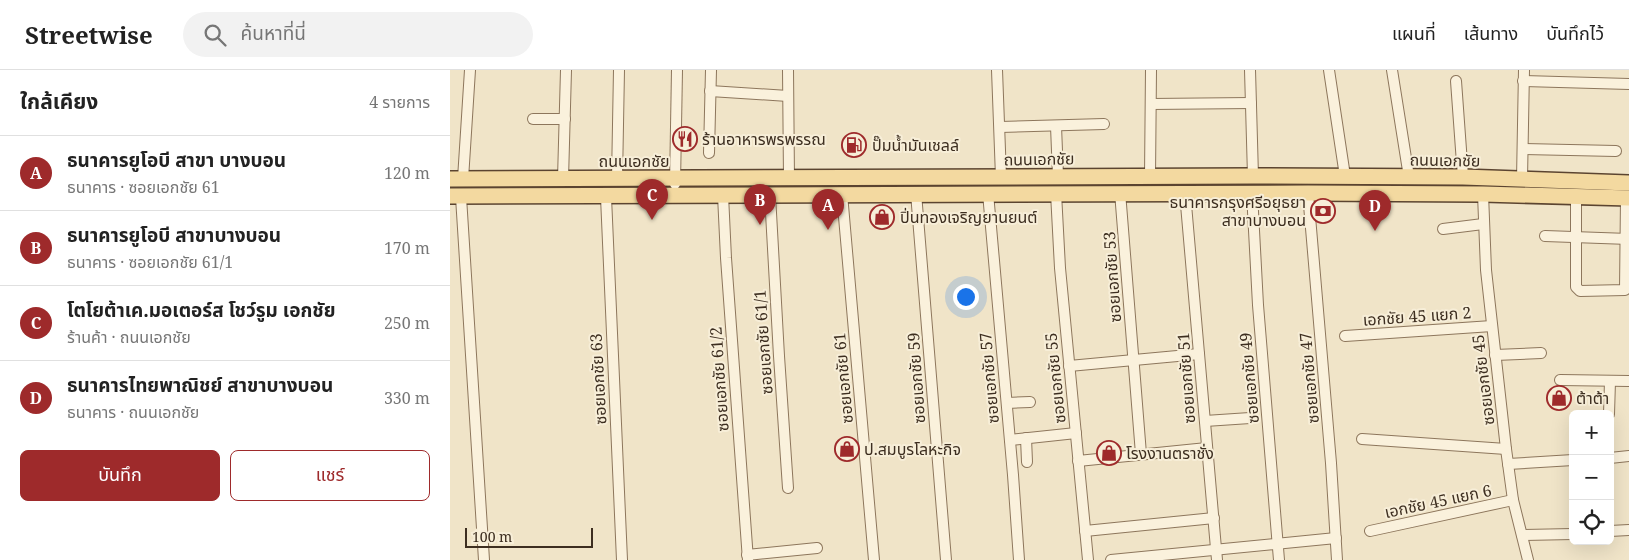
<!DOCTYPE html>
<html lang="th">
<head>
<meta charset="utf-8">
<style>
  body { margin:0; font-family:"Noto Serif","Noto Sans Thai",serif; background:#f2f2f2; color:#222 }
  .controls { position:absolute; right:15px; bottom:15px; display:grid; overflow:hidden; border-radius:8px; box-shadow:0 5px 20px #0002 }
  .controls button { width:45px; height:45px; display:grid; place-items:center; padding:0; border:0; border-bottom:1px solid #e0e0e0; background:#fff; color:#222; font:25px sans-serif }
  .scale { position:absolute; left:15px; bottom:12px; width:128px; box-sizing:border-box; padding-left:5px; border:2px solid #3d2e20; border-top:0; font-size:14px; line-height:18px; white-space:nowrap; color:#3d2e20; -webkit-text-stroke:4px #f7eed8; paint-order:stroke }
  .you { position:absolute; left:515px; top:226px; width:18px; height:18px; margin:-12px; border:4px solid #fff; border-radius:50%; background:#1a73e8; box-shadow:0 0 0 8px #1a73e833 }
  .badge { display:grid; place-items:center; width:32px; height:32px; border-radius:50%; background:#9e2a2b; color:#fff; font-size:16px; font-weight:700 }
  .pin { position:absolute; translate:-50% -41px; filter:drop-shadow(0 1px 2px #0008) }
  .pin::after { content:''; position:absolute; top:26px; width:18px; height:15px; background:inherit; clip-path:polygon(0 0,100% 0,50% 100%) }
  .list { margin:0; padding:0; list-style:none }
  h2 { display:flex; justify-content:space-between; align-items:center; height:65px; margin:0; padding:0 20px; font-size:21px }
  h2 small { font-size:16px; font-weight:400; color:#767676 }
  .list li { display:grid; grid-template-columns:32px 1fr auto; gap:15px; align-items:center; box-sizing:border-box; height:75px; padding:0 20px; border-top:1px solid #e0e0e0 }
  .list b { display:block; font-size:19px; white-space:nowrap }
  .list p { margin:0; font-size:16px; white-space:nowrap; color:#767676 }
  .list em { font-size:16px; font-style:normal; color:#767676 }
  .actions { display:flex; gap:10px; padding:15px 20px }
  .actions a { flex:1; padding:11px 0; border:1px solid #9e2a2b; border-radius:8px; text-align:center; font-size:18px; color:#9e2a2b }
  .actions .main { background:#9e2a2b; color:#fff }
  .icon { flex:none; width:28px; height:28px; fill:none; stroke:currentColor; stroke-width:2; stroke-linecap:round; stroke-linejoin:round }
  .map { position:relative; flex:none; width:1179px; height:490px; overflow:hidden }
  header { display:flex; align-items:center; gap:30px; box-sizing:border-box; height:70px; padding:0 25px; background:#fff; border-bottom:1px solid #e0e0e0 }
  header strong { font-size:24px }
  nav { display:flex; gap:28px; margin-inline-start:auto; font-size:18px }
  .search { width:350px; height:45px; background:#f2f2f2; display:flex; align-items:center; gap:12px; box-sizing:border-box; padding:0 18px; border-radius:28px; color:#767676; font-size:19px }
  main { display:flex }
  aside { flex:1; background:#fff }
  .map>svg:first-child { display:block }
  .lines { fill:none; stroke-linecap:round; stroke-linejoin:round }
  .minor-casing { stroke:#8d765c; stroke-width:12 }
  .primary-casing { stroke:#5b4430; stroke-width:18 }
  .minor { stroke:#faf1dc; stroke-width:10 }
  .primary { stroke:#f3d9a0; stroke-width:15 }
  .labels { text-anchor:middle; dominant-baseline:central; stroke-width:4; stroke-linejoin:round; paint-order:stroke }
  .poi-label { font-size:16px; fill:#3d2e20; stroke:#f7eed8; text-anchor:start }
  .street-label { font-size:16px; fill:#3d2e20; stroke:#f7eed8 }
</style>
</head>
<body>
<header>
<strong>Streetwise</strong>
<div class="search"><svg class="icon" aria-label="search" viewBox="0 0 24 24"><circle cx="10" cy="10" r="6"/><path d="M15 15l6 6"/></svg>ค้นหาที่นี่</div>
<nav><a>แผนที่</a><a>เส้นทาง</a><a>บันทึกไว้</a></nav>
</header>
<main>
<aside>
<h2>ใกล้เคียง<small>4 รายการ</small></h2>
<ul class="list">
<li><span class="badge">A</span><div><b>ธนาคารยูโอบี สาขา บางบอน</b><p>ธนาคาร · ซอยเอกชัย 61</p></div><em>120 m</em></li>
<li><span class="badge">B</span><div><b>ธนาคารยูโอบี สาขาบางบอน</b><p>ธนาคาร · ซอยเอกชัย 61/1</p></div><em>170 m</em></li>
<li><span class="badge">C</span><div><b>โตโยต้าเค.มอเตอร์ส โชว์รูม เอกชัย</b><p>ร้านค้า · ถนนเอกชัย</p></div><em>250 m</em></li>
<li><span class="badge">D</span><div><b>ธนาคารไทยพาณิชย์ สาขาบางบอน</b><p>ธนาคาร · ถนนเอกชัย</p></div><em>330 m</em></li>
</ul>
<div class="actions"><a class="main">บันทึก</a><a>แชร์</a></div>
</aside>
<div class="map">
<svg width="1179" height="490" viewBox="0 0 1179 490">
  <rect width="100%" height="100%" fill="#f0e4c8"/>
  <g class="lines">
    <defs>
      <g id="minor">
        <path d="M338,0L339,108"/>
        <path d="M547,0L551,107"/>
        <path d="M800,0L803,106"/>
        <path d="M879,0L895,106"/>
        <path d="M942,0L959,107"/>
        <path d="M1006,11L1013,107"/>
        <path d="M1073,11L1179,14"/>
        <path d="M260,21L338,26"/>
        <path d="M701,34L801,33"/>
        <path d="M83,49H115"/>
        <path d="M606,56L608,106"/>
        <path d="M550,57L654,54"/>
        <path d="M1073,79L1166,81"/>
        <path d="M259,83L261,0"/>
        <path d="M700,106L701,0"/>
        <path d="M13,109L20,0"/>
        <path d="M113,109L116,0"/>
        <path d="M167,109L169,0"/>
        <path d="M1072,109L1074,0"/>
        <path d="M225,114L227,0"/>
        <path d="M670,122L691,384"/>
        <path d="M466,123L496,490"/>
        <path d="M538,123L563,405L569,490"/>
        <path d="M606,123L610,198L638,490"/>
        <path d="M735,123L767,490"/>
        <path d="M802,123L808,235L829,490"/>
        <path d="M858,123L881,393L887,490"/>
        <path d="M392,124L424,490"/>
        <path d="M1033,124L1036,200L1056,379L1063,430L1078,490"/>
        <path d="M273,125L276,188L298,490"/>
        <path d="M320,125L329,286L338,418"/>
        <path d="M11,127L34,490"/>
        <path d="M156,127L172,490"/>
        <path d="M1126,127V217L1130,221L1175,220L1176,128"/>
        <path d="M993,159L1033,154"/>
        <path d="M1095,166L1179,169"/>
        <path d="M895,266L1042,256"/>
        <path d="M1045,285L1091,283"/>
        <path d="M619,296L749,284"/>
        <path d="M1110,310L1179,311"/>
        <path d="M557,333L580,332"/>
        <path d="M1159,344L1160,311"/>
        <path d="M755,351L800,348"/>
        <path d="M576,368L577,392"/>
        <path d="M912,369L1056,379"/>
        <path d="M560,370L626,363"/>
        <path d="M1160,388L1179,386"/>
        <path d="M628,391L757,378"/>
        <path d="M1058,394L1123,390"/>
        <path d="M635,461L764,448"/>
        <path d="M920,461L1063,430"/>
        <path d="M1160,461L1179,460"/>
        <path d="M1072,465L1123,464"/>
        <path d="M297,485L367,478"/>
        <path d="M661,490L886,468"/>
      </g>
      <g id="primary">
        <path d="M0,109L803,106L1013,107L1179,113"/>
        <path d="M0,126L858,123L1033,124L1179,128"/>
      </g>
    </defs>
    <!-- minor casing -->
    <use href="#minor" class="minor-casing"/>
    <!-- primary casing -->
    <use href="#primary" class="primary-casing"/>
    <!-- minor -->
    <use href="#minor" class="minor"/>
    <!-- primary -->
    <use href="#primary" class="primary"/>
  </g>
  <!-- icons -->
  <defs>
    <symbol id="restaurant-ring" viewBox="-11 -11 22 22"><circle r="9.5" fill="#f7eed8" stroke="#9e2a2b" stroke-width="1.5"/><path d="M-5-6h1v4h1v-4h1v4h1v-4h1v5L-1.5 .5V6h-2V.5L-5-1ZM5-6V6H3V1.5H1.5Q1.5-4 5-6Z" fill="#9e2a2b"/></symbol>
    <symbol id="fuel-ring" viewBox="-11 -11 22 22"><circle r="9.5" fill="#f7eed8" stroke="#9e2a2b" stroke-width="1.5"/><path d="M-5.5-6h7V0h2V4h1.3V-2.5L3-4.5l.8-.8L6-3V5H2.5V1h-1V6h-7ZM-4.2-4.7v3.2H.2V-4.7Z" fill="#9e2a2b"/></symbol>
    <symbol id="bank-ring" viewBox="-11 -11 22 22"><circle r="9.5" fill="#f7eed8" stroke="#9e2a2b" stroke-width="1.5"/><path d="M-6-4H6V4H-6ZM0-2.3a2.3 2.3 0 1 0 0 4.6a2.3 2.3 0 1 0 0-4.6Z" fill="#9e2a2b"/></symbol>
    <symbol id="shop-ring" viewBox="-11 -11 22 22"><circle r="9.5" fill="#f7eed8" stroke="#9e2a2b" stroke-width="1.5"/><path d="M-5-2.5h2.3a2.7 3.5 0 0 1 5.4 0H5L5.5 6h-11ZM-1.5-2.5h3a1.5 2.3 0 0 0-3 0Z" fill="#9e2a2b"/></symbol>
  </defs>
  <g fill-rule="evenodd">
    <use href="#restaurant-ring" x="221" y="55" width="28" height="28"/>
    <use href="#fuel-ring" x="390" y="61" width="28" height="28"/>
    <use href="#bank-ring" x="859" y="127" width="28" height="28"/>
    <use href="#shop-ring" x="418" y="133" width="28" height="28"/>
    <use href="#shop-ring" x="1095" y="314" width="28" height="28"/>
    <use href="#shop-ring" x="383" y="365" width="28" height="28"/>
    <use href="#shop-ring" x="645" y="369" width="28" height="28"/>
  </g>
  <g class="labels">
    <!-- poi labels -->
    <g class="poi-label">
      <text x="252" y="69">ร้านอาหารพรพรรณ</text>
      <text x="422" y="75">ปั๊มน้ำมันเชลล์</text>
      <text x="856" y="132" text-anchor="end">ธนาคารกรุงศรีอยุธยา<tspan x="856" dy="18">สาขาบางบอน</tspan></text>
      <text x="450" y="147">ปิ่นทองเจริญยานยนต์</text>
      <text x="1126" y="328">ต้าต้า</text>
      <text x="414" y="379">ป.สมบูรโลหะกิจ</text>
      <text x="676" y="383">โรงงานตราชั่ง</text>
    </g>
    <!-- street labels -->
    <g class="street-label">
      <text transform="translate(589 89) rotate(-1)">ถนนเอกชัย</text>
      <text transform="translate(995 90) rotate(1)">ถนนเอกชัย</text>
      <text x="184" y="91">ถนนเอกชัย</text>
      <text transform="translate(662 207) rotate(-94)">ซอยเอกชัย 53</text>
      <text transform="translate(967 246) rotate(-4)">เอกชัย 45 แยก 2</text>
      <text transform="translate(313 272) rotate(-94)">ซอยเอกชัย 61/1</text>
      <text transform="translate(393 308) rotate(-95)">ซอยเอกชัย 61</text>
      <text transform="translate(466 308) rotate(-94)">ซอยเอกชัย 59</text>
      <text transform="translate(539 308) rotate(-95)">ซอยเอกชัย 57</text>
      <text transform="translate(605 308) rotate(-96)">ซอยเอกชัย 55</text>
      <text transform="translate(736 308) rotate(-94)">ซอยเอกชัย 51</text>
      <text transform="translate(799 308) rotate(-95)">ซอยเอกชัย 49</text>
      <text transform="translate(859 308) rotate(-95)">ซอยเอกชัย 47</text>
      <text transform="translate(148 309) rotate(-93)">ซอยเอกชัย 63</text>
      <text transform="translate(269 309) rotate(-94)">ซอยเอกชัย 61/2</text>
      <text transform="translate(1033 310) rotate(-97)">ซอยเอกชัย 45</text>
      <text transform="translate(988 431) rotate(-12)">เอกชัย 45 แยก 6</text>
    </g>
  </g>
</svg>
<div class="controls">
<button>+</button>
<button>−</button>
<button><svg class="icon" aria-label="locate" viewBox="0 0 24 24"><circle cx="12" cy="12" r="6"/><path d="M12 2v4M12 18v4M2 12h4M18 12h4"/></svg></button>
</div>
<div class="scale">100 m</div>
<div class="you"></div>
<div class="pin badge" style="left:378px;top:160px">A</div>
<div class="pin badge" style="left:310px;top:155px">B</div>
<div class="pin badge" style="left:202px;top:150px">C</div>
<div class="pin badge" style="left:925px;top:161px">D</div>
</div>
</main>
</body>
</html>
